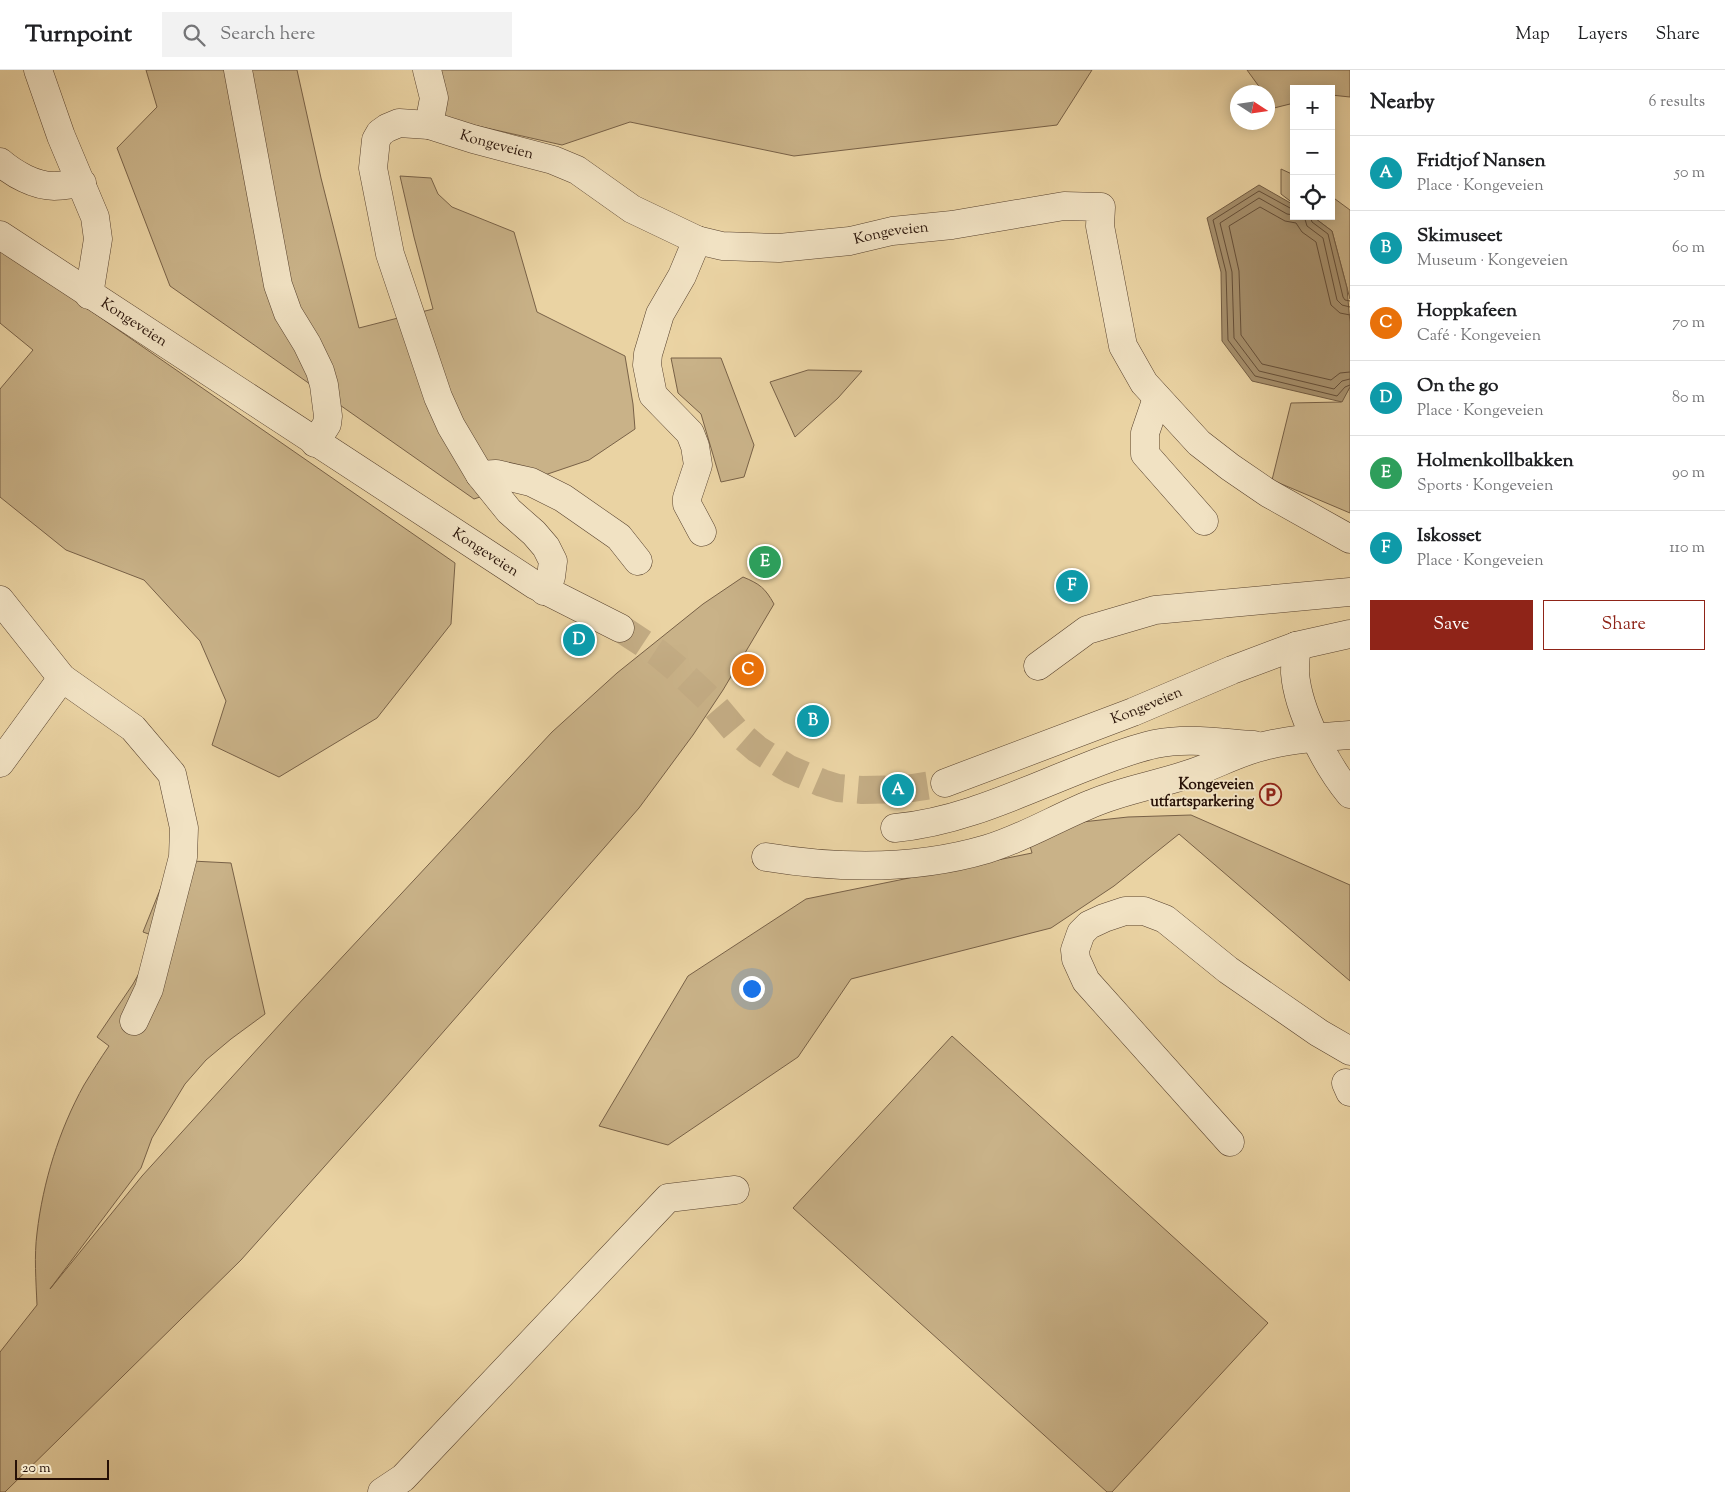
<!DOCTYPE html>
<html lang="en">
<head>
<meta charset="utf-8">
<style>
  body { margin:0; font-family:"Sorts Mill Goudy",serif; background:#f2f2f2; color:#202124 }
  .controls { position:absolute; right:15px; top:15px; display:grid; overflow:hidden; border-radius:0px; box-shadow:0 2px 12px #0003 }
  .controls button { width:45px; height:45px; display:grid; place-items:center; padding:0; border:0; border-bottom:1px solid #e0e0e0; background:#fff; color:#202124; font:25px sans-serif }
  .compass { position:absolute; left:1230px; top:15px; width:45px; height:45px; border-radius:50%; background:#fff; box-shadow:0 2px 12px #0003; rotate:102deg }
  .scale { position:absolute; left:15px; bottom:12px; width:94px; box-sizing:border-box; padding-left:5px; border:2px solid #261006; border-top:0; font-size:14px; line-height:18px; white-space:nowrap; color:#261006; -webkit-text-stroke:4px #f1e2c3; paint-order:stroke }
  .you { position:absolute; left:751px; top:918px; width:18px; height:18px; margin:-12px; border:4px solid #fff; border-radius:50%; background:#1a73e8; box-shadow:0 0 0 8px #1a73e833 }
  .badge { display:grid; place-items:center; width:32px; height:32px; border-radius:50%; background:#8f2418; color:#fff; font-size:16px; font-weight:700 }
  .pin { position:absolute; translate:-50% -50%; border:2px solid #fff; box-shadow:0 1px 5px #0006 }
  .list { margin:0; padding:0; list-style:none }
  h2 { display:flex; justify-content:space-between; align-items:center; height:65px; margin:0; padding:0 20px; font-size:21px }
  h2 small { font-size:16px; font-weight:400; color:#757577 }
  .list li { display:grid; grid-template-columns:32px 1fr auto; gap:15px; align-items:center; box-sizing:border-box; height:75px; padding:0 20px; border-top:1px solid #e0e0e0 }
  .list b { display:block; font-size:19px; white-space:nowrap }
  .list p { margin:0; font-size:16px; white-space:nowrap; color:#757577 }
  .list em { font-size:16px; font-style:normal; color:#757577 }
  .actions { display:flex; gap:10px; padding:15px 20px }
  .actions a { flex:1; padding:11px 0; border:1px solid #8f2418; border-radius:0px; text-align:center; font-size:18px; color:#8f2418 }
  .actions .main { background:#8f2418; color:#fff }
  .icon { flex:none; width:28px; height:28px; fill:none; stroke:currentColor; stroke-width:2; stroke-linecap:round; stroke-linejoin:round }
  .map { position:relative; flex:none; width:1350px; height:1422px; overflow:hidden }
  header { display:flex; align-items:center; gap:30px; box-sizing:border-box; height:70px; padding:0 25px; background:#fff; border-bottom:1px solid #e0e0e0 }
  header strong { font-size:24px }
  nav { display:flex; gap:28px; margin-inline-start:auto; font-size:18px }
  .search { width:350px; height:45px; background:#f2f2f2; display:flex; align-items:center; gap:12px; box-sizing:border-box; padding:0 18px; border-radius:0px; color:#757577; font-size:19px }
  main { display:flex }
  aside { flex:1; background:#fff }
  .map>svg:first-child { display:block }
  .green { fill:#c9b288; stroke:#786147 }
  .water { fill:#a7916e; stroke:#735d44 }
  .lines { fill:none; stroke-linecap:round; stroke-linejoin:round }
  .shore { stroke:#66503a; stroke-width:1 }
  .minor-tunnel { stroke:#c3ac84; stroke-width:28; stroke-dasharray:28 14; stroke-linecap:butt }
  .minor-casing { stroke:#57412d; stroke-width:29 }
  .minor { stroke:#f1e2c3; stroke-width:28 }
  .labels { text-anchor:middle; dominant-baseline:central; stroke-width:4; stroke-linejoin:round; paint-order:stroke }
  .street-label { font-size:15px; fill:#261006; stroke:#f1e2c3 }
  .poi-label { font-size:15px; font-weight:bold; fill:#261006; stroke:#f1e2c3; text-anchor:end }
</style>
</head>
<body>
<header>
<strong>Turnpoint</strong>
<div class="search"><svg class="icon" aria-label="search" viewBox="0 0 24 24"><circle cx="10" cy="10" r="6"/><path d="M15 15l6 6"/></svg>Search here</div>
<nav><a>Map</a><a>Layers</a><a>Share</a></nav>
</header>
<main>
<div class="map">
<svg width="1350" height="1422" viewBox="0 0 1350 1422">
  <rect width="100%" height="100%" fill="#ead3a3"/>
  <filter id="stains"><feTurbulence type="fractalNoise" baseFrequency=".004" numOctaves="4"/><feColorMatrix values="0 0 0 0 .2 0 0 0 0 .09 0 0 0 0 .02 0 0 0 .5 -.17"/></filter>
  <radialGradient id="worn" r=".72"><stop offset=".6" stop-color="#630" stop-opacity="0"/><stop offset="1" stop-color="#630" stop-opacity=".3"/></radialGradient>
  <!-- green -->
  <g class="green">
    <path d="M146,0H297L321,108L359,258L433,239L414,167L400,106L431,108L438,124L452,137L514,162L537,242L625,286L633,334L635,359L589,390L474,429L170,216L117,78L157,37Z"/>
    <path d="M425,0H1092L1057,55L794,86L630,52L562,75L442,48Z"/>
    <path d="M1247,0H1350V27L1331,25V19H1294V33L1274,38L1268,28V22H1263Z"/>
    <path d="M1281,99L1294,105V134L1281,124Z"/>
    <path d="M1331,126L1350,140V229L1332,161L1312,146H1331Z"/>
    <path d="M0,178L455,493L451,554L377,648L279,707L212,675L226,631L200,571L144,510L66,480L0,427V319L33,280L0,253Z"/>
    <path d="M671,288H721L754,375L744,407L721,412L701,344L678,323Z"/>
    <path d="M808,300L862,301L838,328L795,367L770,312Z"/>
    <path d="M1350,317V443L1272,410L1291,333L1341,332Z"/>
    <path d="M743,507C760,514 765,518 774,534L723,620L693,665L639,738L382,1032L241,1190L5,1422H0V1282L37,1235C36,1211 34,1186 37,1163C43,1112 59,1060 84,1015C92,1002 100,989 109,976L97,967L133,914L142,898L154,866L143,862L172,790L231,793L265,944L231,969L206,990L185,1014L152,1068L141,1098L50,1219L142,1106L291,942L552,662L617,603L703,534Z"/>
    <path d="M1191,745L1350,815V911L1179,764L1114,816L1051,858L851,909L798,987L668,1075L599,1056L688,906L806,829L1032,783L1030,776L1082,752L1128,747Z"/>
    <path d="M952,966L1268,1253L1112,1422H1107L793,1138Z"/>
  </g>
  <!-- water -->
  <path class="water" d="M1259,115L1294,135V146H1312L1332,161L1347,218L1350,253V317L1342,332L1252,311L1222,271L1221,202L1207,148Z"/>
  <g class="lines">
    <!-- shore -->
    <g class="shore">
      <path d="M1294,138H1290L1259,121L1213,150L1226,202L1228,270L1255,306L1337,326L1345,317L1350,315"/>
      <path d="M1294,145L1287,144L1259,128L1220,153L1232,202L1234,268L1259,301L1334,319L1342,311L1350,309"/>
      <path d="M1304,146L1307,156L1323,168L1337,230L1342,235L1350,237"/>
      <path d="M1310,146L1312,152L1328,164L1343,227L1345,230L1350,231"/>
      <path d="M1350,245L1340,243L1331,235L1316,172L1302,162L1296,153L1285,151L1260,137L1229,156L1239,201L1241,265L1262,294L1331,310L1340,303L1350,302"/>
    </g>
    <!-- minor-tunnel -->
    <path class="minor-tunnel" d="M620,558L658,583L676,598L708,628L735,660L757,679L789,699L822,713L838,718L862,720L906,719L945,713"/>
    <defs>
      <g id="minor">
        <path d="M38,0L61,66L95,147L98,169L89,225"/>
        <path d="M238,0L278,215L288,243L307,274L320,301L324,315L328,346L327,354L315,373"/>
        <path d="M427,0L434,28L429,55"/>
        <path d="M0,92C14,104 35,116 54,116C63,116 73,114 82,113"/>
        <path id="s1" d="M0,165L535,515L620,558"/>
        <path d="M697,170L682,206L660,244L648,284L647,295L653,325L690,363L695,376L698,395L687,428V434L702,462"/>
        <path d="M1157,328L1145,363V384L1204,451"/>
        <path d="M480,405L496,404L531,412L563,428L619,467L638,491"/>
        <path id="s2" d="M544,521L551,507L553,491L546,477L534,463L509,441L480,405L451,356L438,327L390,184L373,98L376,70L380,63L387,58L399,53L429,55L473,69L553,90L577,100L632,139L697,170L722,176L779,178L850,171L892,161L952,155L1064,136L1101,137L1100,156L1123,276L1144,313L1199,373L1230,397L1268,423L1350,469"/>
        <path d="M0,530L62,608L133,658L172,704L184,758L183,787L149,919L134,951"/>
        <path d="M1296,576C1296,585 1295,594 1295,603C1298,641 1326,695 1350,724"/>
        <path d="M1038,596L1087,560L1155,540L1350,522"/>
        <path d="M0,693L62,608"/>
        <path id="s3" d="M945,713L1133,642L1232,600L1296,576L1350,564"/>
        <path d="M895,758C962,752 1024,721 1086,697C1109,688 1132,679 1155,674C1188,667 1221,673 1254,675"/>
        <path d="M766,787C839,799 916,800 987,779C1024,768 1056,748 1091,734C1123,720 1157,715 1189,704C1214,696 1238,682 1264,676C1292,669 1321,667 1350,665"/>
        <path d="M1346,1013L1350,1022"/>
        <path d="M1230,1072L1086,911L1076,889L1075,880L1081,863L1089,855L1104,848L1125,841H1144L1165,849L1228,900L1319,963L1350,981"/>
        <path d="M382,1422L403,1408L668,1128L735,1120"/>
      </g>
    </defs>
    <!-- minor casing -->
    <use href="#minor" class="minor-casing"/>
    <!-- minor -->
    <use href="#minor" class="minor"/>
  </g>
  <!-- icons -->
  <defs>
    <symbol id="parking-ring" viewBox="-11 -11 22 22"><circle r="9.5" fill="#f1e2c3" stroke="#8f2418" stroke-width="1.5"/><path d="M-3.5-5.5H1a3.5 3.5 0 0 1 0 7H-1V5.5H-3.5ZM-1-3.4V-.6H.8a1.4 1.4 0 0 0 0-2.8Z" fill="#8f2418"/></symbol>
  </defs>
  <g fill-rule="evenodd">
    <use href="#parking-ring" x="1258" y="712" width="25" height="25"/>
  </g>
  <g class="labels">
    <!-- street labels -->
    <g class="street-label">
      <text stroke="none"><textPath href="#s2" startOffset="631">Kongeveien</textPath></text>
      <text stroke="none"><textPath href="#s2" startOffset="1051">Kongeveien</textPath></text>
      <text stroke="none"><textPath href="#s1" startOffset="160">Kongeveien</textPath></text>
      <text stroke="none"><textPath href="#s1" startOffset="580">Kongeveien</textPath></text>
      <text stroke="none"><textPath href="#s3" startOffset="216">Kongeveien</textPath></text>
    </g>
    <!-- poi labels -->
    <g class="poi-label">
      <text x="1254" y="715">Kongeveien<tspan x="1254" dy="17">utfartsparkering</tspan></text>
    </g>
  </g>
  <rect width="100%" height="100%" filter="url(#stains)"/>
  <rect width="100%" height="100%" fill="url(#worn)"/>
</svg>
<div class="controls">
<button>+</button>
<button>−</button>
<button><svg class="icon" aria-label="locate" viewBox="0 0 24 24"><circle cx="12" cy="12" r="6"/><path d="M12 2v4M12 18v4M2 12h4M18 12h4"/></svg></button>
</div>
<svg class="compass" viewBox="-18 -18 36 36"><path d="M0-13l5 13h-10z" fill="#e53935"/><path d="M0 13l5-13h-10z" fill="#757577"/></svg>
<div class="scale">20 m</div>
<div class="you"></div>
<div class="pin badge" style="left:898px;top:720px;background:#0f9aa8">A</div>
<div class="pin badge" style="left:813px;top:651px;background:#0f9aa8">B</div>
<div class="pin badge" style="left:748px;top:600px;background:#e8710a">C</div>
<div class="pin badge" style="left:579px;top:570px;background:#0f9aa8">D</div>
<div class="pin badge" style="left:765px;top:492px;background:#2e9e5b">E</div>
<div class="pin badge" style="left:1072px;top:516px;background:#0f9aa8">F</div>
</div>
<aside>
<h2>Nearby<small>6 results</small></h2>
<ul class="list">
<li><span class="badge" style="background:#0f9aa8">A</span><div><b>Fridtjof Nansen</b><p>Place · Kongeveien</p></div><em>50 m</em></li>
<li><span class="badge" style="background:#0f9aa8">B</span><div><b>Skimuseet</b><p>Museum · Kongeveien</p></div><em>60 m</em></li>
<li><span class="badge" style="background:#e8710a">C</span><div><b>Hoppkafeen</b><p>Café · Kongeveien</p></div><em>70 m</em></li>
<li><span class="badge" style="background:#0f9aa8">D</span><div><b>On the go</b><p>Place · Kongeveien</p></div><em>80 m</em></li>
<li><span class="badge" style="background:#2e9e5b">E</span><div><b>Holmenkollbakken</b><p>Sports · Kongeveien</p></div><em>90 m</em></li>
<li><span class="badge" style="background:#0f9aa8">F</span><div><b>Iskosset</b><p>Place · Kongeveien</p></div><em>110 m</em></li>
</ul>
<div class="actions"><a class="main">Save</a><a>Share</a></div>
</aside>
</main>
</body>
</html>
